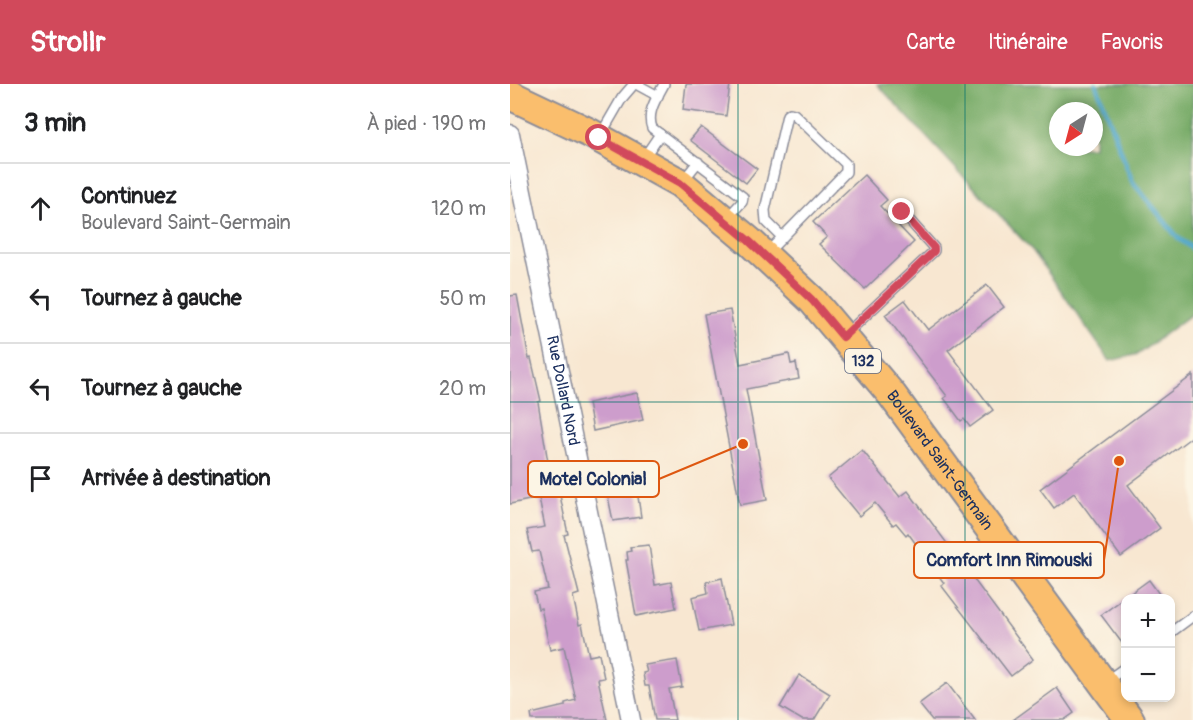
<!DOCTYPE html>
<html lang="fr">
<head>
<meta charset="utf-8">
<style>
  body { margin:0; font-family:Pangolin,sans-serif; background:#f6f6f6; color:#202124 }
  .controls { position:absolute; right:18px; bottom:18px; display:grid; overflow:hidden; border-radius:12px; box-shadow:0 3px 9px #0003 }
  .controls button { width:54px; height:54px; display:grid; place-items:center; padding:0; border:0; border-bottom:2px solid #e0e0e0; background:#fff; color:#202124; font:30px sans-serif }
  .compass { position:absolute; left:539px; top:18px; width:54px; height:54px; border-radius:50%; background:#fff; box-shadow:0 3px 9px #0003; rotate:216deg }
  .stop { position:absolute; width:18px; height:18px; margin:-14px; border:4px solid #d1495b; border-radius:50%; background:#fff }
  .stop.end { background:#d1495b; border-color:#fff; box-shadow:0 2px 6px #0008 }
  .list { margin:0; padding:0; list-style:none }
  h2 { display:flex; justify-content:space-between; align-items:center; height:78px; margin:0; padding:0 24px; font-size:26px }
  h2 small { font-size:20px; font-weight:400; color:#757577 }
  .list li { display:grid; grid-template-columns:39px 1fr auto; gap:18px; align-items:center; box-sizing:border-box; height:90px; padding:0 24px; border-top:2px solid #e0e0e0 }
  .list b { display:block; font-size:22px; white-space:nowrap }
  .list p { margin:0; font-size:20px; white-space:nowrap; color:#757577 }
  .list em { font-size:20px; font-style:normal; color:#757577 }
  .icon { flex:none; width:33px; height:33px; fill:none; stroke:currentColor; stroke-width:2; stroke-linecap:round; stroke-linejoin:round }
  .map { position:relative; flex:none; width:683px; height:636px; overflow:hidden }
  header { display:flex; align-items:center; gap:36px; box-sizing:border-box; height:84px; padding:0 30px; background:#d1495b; color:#fff }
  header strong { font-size:28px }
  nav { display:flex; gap:33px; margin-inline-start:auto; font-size:21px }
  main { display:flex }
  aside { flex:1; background:#fff }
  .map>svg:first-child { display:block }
  .forest { fill:#76aa66; stroke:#486c62; stroke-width:1.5; fill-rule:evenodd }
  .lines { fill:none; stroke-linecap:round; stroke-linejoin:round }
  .stream { stroke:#4da6ca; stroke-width:5 }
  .building { fill:#cd9dcc }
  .service-casing { stroke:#8a8b98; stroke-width:12 }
  .minor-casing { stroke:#8a8b98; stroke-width:21 }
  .primary-casing { stroke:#8a8b98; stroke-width:32 }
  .service { stroke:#fff; stroke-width:9 }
  .minor { stroke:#fff; stroke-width:18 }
  .primary { stroke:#fabe6d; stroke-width:28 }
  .route { stroke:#d1495b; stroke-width:8 }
  .grid { fill:none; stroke:#0f766e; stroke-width:1.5; stroke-opacity:0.55 }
  .labels { text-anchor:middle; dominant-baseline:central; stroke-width:6; stroke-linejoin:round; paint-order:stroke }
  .shield { fill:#fcf5e5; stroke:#5e6a86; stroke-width:1.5 }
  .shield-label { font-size:15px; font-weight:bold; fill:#1b2f5e }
  .street-label { font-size:16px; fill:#1b2f5e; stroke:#fcf5e5 }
  .leader { fill:none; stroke:#de5710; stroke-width:2 }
  .callout-dot { fill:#de5710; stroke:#fcf5e5; stroke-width:2 }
  .callout { fill:#fcf5e5; stroke:#de5710; stroke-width:2 }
  .callout-label { font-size:18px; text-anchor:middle; font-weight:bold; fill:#1b2f5e }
</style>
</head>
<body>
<header>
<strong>Strollr</strong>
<nav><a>Carte</a><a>Itinéraire</a><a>Favoris</a></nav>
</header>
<main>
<aside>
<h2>3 min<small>À pied · 190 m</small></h2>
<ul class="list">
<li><svg class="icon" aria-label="ahead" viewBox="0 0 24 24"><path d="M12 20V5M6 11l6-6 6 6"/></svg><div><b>Continuez</b><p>Boulevard Saint-Germain</p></div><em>120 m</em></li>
<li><svg class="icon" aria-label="left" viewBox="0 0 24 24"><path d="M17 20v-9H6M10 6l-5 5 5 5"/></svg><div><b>Tournez à gauche</b></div><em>50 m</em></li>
<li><svg class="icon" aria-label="left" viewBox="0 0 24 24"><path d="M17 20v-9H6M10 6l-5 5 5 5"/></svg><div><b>Tournez à gauche</b></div><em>20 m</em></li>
<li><svg class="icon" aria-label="arrive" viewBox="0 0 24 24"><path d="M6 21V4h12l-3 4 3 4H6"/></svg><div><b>Arrivée à destination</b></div></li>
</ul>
</aside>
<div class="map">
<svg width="683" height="636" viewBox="0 0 683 636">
  <rect width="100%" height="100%" fill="#fcf5e5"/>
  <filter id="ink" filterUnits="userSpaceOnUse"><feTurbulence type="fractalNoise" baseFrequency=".0167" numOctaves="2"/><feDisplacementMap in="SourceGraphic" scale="12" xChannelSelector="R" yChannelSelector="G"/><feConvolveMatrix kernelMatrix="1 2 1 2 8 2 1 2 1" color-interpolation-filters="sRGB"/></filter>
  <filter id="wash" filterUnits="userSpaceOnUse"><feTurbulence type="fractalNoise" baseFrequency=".008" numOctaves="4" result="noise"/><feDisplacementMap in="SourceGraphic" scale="24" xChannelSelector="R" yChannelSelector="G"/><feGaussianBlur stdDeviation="1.35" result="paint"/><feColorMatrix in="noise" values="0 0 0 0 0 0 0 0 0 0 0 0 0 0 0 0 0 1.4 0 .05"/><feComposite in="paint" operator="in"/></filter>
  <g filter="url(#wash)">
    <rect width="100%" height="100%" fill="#f8e7d1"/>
    <!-- forest -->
    <path class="forest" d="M367,0H683V229L628,270L600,277L523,167ZM548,27H584V63H548Z"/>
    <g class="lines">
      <!-- stream -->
      <path class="stream" d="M586,0L622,97L668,154L683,165"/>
    </g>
    <g id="blocks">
      <!-- building -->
      <g class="building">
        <path d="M176,0H220L216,32L173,26Z"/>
        <path d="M191,43L247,85L236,99L180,56Z"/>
        <path d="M354,91L377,116L370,122L404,158L355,205L309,160L317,153L303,138Z"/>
        <path d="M477,201L494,223L438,266L483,326L460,343L454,335L451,337L434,314L437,312L375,231L395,216L418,246Z"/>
        <path d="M7,211L19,275L21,274L31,317L28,318L39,384L42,383L44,392H46L58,450L54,451L69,510L63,512L69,541L72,540L79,572L89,570L94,594L88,595L97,636H22L21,630L55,622V619L66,616L54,563L40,566L31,524L28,525L24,508L38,505L29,467L22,468L17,446L35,443L29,414L0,420V212Z"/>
        <path d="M220,226L230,280L279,270L281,280L286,279L289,295L236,305L257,416L230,421L194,230Z"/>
        <path d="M683,291V352L618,401L650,444L611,473L564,409L544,424L530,405Z"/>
        <path d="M127,309L133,336L83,347L78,319Z"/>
        <path d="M352,366L390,413L398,407L523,575L501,592L431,501L434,499L398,449L396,451L386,439L383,441L365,419L349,432L318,394Z"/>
        <path d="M117,378L118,380L123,379L131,433L103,437L92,383Z"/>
        <path d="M139,461L145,501L161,498L166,524L126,532L116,476H118L117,468L121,467L120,463Z"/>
        <path d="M212,494L221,541L189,547L182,513L198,509L196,498Z"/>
        <path d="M639,496L652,514H615V563L591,531Z"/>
        <path d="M167,576L172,603L159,605L165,636H145L139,602H135L133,589L137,588L135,581Z"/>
        <path d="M289,591L320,610L304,636H292L270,623Z"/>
        <path d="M437,599L465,636H422L409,620Z"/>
        <path d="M547,604L564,629L554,636H503Z"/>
      </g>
    </g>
  </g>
  <g filter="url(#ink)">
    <use href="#blocks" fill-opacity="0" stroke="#8a8b98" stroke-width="1.5"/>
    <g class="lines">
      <defs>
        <g id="service">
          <path d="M126,0L148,12"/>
          <path d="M154,0C147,14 136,28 142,44L233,113L232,118L217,134"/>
          <path d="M90,52L112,14L124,0"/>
          <path d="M133,75L150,50"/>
          <path d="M172,98L188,78"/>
          <path d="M256,170L336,88V80L284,30L280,29L277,31L255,126L256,137L272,153"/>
          <path d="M335,251L424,167V164L392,128"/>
          <path d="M660,549L683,532"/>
          <path d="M595,598L616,583"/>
        </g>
        <g id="minor">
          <path id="s1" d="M0,50L121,636"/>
        </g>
        <g id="primary">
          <path id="s2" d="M0,11L80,49L170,99L239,157L302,216L382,311L620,636"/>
        </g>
      </defs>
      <!-- service casing -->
      <use href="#service" class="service-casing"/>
      <!-- minor casing -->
      <use href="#minor" class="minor-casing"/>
      <!-- primary casing -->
      <use href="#primary" class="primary-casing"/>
      <!-- service -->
      <use href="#service" class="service"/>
      <!-- minor -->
      <use href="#minor" class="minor"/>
      <!-- primary -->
      <use href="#primary" class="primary"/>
    </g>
  </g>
  <g class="lines" filter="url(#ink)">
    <!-- route -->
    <path class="route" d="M89,54L170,99L239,157L302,216L333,253L424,167V164L392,128"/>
  </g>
  <!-- grid -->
  <path class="grid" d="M228,0V636M455,0V636M0,318H683"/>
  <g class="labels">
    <!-- shield labels -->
    <rect class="shield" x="335" y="265" width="36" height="24" rx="4.5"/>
    <g class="shield-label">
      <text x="353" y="277">132</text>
    </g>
    <!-- street labels -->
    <g class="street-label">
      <text stroke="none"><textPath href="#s1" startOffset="262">Rue Dollard Nord</textPath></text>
      <text stroke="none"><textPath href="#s2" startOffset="573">Boulevard Saint-Germain</textPath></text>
    </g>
  </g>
  <!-- callouts -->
  <path class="leader" d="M233 360L149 395M609 377L594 476"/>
  <g class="callout-dot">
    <circle cx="233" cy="360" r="6"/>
    <circle cx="609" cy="377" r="6"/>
  </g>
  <g class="callout">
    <rect x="18" y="377" width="131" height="36" rx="6"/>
    <rect x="404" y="458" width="190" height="36" rx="6"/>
  </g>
  <g class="callout-label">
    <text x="83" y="401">Motel Colonial</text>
    <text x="499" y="482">Comfort Inn Rimouski</text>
  </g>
</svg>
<div class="controls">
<button>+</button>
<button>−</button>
</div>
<svg class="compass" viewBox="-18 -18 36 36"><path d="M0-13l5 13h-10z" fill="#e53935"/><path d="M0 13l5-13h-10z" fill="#757577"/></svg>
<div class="stop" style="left:89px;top:54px"></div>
<div class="stop end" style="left:392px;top:128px"></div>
</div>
</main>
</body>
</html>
